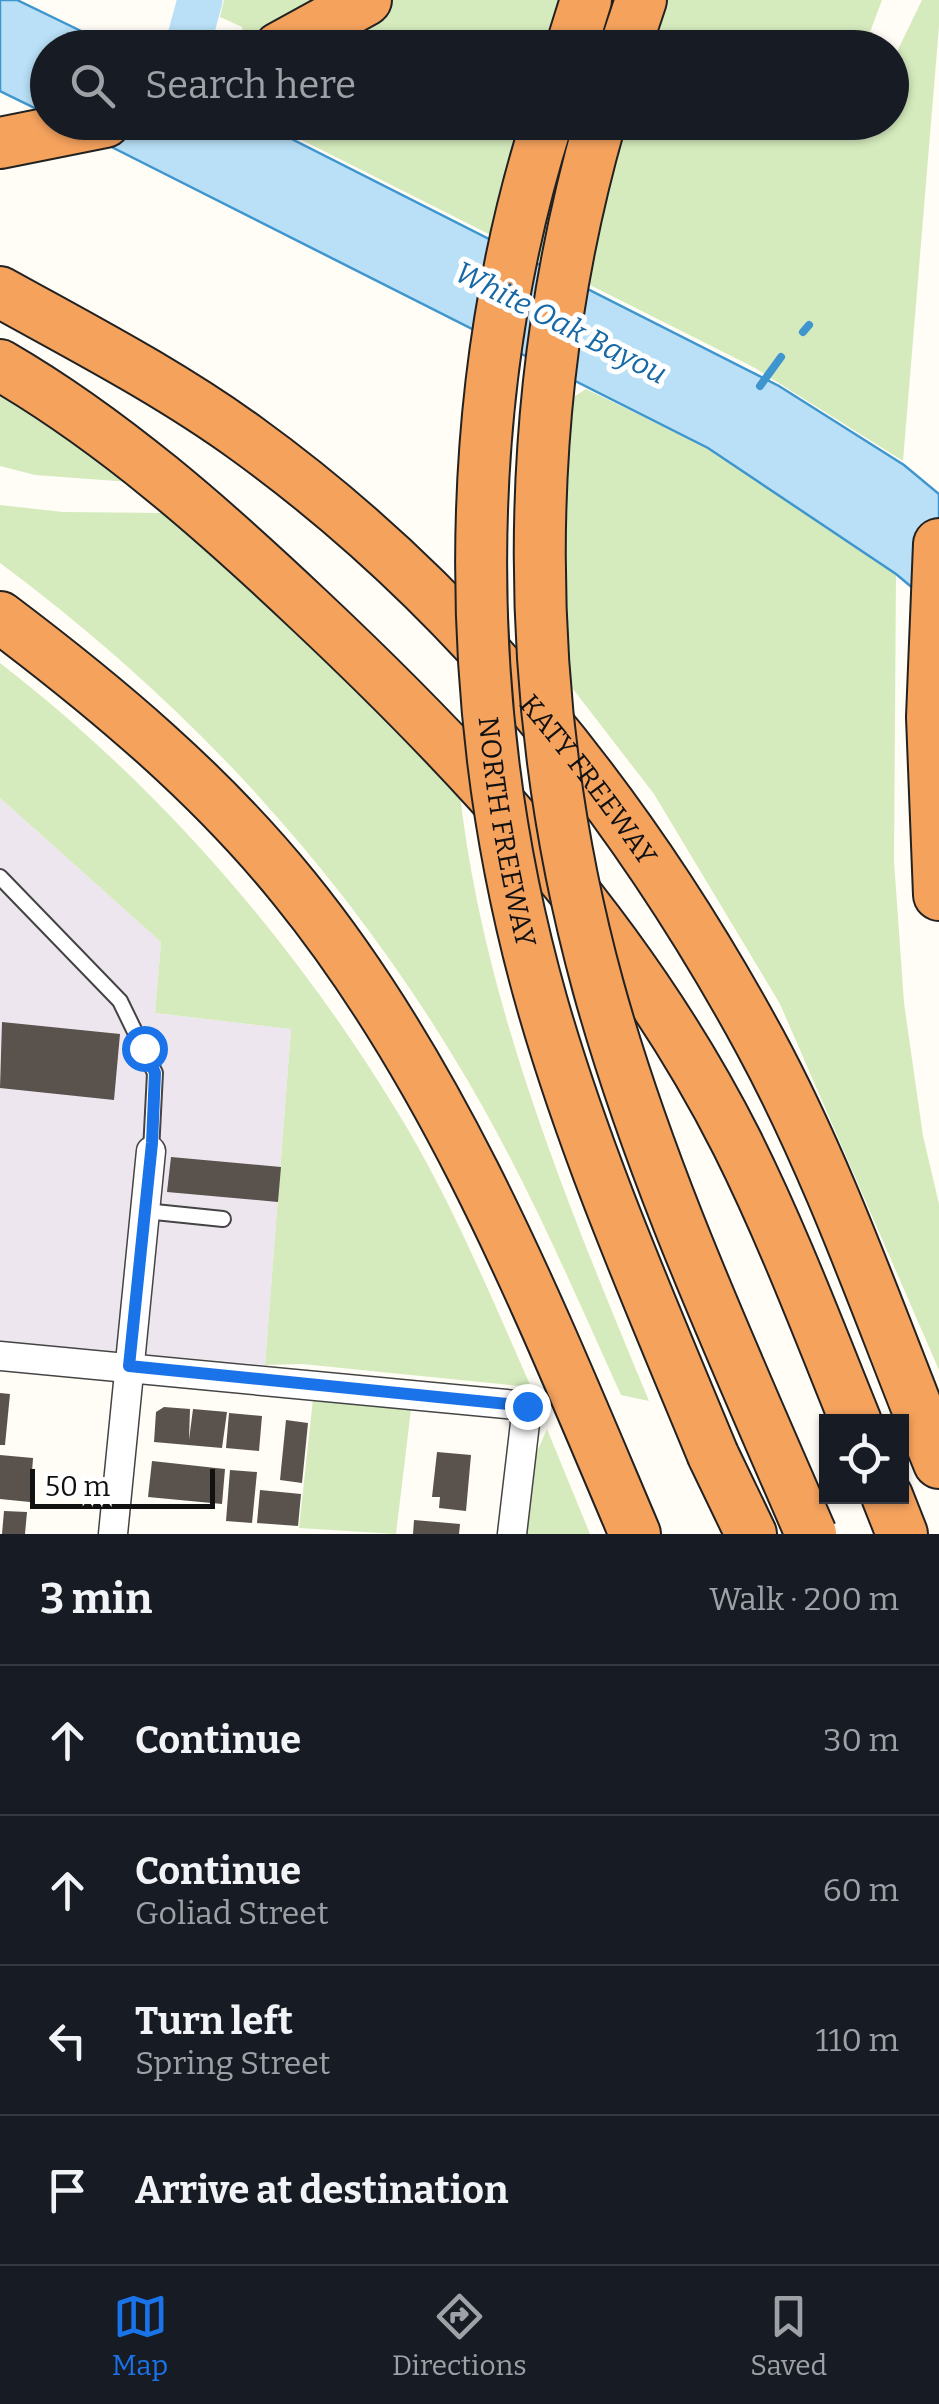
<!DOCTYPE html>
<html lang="en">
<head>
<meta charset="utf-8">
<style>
  body { margin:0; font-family:Bitter,serif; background:#20242c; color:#f1f3f6 }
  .controls { position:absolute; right:30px; bottom:30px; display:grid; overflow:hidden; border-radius:0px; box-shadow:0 2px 8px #0004 }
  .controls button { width:90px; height:90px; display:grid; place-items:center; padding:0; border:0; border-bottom:2px solid #363941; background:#171b24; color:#f1f3f6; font:50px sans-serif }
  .scale { position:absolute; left:30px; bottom:25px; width:185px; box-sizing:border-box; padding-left:10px; border:5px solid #111; border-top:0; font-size:28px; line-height:35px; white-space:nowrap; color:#111; -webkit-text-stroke:8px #fff; paint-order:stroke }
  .stop { position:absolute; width:30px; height:30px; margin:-22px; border:8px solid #1a73e8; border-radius:50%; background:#fff }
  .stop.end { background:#1a73e8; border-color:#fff; box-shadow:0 2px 10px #0008 }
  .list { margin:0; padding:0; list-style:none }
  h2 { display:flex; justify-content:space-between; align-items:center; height:130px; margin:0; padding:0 40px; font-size:42px }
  h2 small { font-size:32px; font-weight:400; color:#9ea1a6 }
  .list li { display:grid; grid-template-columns:65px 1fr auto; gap:30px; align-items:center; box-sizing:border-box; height:150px; padding:0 40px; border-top:2px solid #363941 }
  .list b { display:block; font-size:38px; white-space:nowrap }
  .list p { margin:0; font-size:32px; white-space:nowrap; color:#9ea1a6 }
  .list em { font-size:32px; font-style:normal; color:#9ea1a6 }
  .icon { flex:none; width:55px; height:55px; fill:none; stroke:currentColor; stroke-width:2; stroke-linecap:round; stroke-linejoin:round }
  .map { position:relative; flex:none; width:939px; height:1534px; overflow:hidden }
  .search { position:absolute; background:#171b24; box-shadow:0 2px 8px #0004; left:30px; right:30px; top:30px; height:110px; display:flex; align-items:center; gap:25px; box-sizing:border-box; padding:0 35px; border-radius:55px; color:#9ea1a6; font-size:38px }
  .sheet { height:730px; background:#171b24 }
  nav { display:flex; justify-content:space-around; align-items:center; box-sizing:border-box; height:140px; border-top:2px solid #363941; background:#171b24; font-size:28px; color:#9ea1a6 }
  nav a { display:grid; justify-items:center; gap:5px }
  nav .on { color:#1a73e8 }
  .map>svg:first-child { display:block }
  .industrial { fill:#eee6ef }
  .green { fill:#d5ebbd }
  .water { fill:#b9e0f7; stroke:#3f96cf; stroke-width:2.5 }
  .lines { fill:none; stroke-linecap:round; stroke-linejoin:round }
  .stream { stroke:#3f96cf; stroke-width:8 }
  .river { stroke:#b9e0f7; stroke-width:45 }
  .building { fill:#5a524d }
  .lane-casing { stroke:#444; stroke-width:18 }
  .street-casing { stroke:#444; stroke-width:31 }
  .highway-casing { stroke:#222; stroke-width:54 }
  .lane { stroke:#fff; stroke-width:14 }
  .street { stroke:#fff; stroke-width:28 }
  .highway { stroke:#f5a25d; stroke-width:50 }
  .highway-bridge-casing { stroke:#222; stroke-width:54; stroke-linecap:butt }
  .highway-bridge { stroke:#f5a25d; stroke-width:50 }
  .route { stroke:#1a73e8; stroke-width:12 }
  .labels { text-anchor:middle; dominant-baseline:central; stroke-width:10; stroke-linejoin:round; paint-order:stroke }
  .street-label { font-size:28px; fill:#111; stroke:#fff }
  .water-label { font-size:30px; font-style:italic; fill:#1768a6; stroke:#fff }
</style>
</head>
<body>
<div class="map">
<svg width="939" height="1534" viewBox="0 0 939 1534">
  <rect width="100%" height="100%" fill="#fffdf5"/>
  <!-- industrial -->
  <path class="industrial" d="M0,798L161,942L155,1013L291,1029L265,1365L0,1341Z"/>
  <!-- green -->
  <g class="green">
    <path d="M224,0H882L864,48H245L242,27L220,17Z"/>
    <path d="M922,0H939V26L903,461L755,368L268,123L820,122L818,127L848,137L857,123L892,122V62Z"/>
    <path d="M586,389L708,448L896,574L894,861L904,1003L923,1136L939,1204V1370L780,1004L654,794L556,667L560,406Z"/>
    <path d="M0,392L130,482L35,475L0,466Z"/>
    <path d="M0,505L63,512L166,513L223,560L459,786C482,1001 567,1203 649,1401L621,1395C569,1280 519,1163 453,1056C336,863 181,697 0,563Z"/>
    <path d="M0,663C158,785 291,938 395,1108C449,1195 490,1294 531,1387L302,1364L265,1365L291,1029L155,1013L161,942L0,798Z"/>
    <path d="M313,1399L411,1409L396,1534L299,1528Z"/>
    <path d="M547,1429L590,1534H526L536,1454Z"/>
  </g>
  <!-- water -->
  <g class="water">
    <path d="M0,0H17L114,47L48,48L47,114L0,91Z"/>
    <path d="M64,123H260L779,386L904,465L939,494V610L896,574L708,448Z"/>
  </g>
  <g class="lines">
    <!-- stream -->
    <g class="stream">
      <path d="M803,332L809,325"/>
      <path d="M760,386L781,357"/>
    </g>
    <!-- river -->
    <path class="river" d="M187,48L200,0"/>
  </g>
  <!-- building -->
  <g class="building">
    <path d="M2,1022L120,1034L114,1100L0,1088Z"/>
    <path d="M171,1157L281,1167L278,1202L167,1192Z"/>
    <path d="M0,1393L10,1394L5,1445H0Z"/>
    <path d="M164,1407L190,1409L189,1440L193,1409L227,1412L222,1448L154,1442L156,1412Z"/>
    <path d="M229,1413L262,1416L259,1451L226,1448Z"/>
    <path d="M286,1420L308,1423L302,1483L280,1480Z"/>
    <path d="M437,1452L471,1455L466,1511L439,1508L440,1497H432Z"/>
    <path d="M0,1455L33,1458L30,1502L0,1499Z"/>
    <path d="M152,1461L225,1469L222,1504L148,1497Z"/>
    <path d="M230,1470L257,1472L252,1523L226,1521Z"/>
    <path d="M260,1490L301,1494L298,1526L257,1523Z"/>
    <path d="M4,1511L27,1512L25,1534H2Z"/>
    <path d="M414,1520L460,1524L459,1534H413Z"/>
  </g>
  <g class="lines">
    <defs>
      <g id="lane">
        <path d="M0,877L120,1001L155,1073L151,1151"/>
        <path d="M145,1211L223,1219"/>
      </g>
      <g id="street">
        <path d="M0,1356L527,1406L512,1534"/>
        <path d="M113,1534L151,1151"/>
      </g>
      <g id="highway">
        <path d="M279,48L366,0"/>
        <path d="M571,48L586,0"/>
        <path d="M625,48L641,0"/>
        <path d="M0,143L105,122"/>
        <path id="s1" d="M0,292C83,338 170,383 247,439C464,596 633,808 760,1042C832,1175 882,1323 939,1463"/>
        <path d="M0,365C112,430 214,520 308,609C476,767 632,935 737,1143C782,1233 818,1328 856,1422"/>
        <path d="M939,544L932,717L939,895"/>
        <path d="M0,617C106,697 210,784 294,888C447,1076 541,1313 635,1534"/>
        <path d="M713,1455L751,1534"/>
        <path d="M887,1496L902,1534"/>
      </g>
    </defs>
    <!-- lane casing -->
    <use href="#lane" class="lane-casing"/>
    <!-- street casing -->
    <use href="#street" class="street-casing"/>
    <!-- highway casing -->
    <use href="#highway" class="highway-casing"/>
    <!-- lane -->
    <use href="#lane" class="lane"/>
    <!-- street -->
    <use href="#street" class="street"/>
    <!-- highway -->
    <use href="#highway" class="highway"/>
    <defs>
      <g id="highway-bridge">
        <path id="s2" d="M547,122C458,403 462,721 542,1003C586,1157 652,1307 713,1455"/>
        <path d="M600,122C519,404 521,705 598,986C650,1175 734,1355 811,1534"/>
      </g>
    </defs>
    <!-- highway-bridge casing -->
    <use href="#highway-bridge" class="highway-bridge-casing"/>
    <!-- highway-bridge -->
    <use href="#highway-bridge" class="highway-bridge"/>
  </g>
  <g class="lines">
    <!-- route -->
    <path class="route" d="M144,1048L155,1073L152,1143L129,1366L527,1406"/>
  </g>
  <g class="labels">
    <!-- street labels -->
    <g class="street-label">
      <text stroke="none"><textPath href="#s1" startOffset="772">KATY FREEWAY</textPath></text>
      <text stroke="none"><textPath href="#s2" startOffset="718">NORTH FREEWAY</textPath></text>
    </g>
    <!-- water labels -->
    <g class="water-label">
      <text transform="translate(561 323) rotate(27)">White Oak Bayou</text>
    </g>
  </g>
</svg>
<div class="controls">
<button><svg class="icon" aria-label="locate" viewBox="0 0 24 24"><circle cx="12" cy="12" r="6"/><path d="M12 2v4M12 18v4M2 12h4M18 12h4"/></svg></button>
</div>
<div class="scale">50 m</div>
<div class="stop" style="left:144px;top:1048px"></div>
<div class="stop end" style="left:527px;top:1406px"></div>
<div class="search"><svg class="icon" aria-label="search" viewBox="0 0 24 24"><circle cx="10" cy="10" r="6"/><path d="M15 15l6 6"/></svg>Search here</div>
</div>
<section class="sheet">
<h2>3 min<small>Walk · 200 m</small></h2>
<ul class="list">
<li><svg class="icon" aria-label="ahead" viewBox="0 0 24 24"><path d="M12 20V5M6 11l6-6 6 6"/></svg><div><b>Continue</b></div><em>30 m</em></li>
<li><svg class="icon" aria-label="ahead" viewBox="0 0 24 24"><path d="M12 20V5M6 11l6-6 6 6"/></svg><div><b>Continue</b><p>Goliad Street</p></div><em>60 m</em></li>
<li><svg class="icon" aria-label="left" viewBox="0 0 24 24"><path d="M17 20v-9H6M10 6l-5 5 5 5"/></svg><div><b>Turn left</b><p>Spring Street</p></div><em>110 m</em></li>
<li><svg class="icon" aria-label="arrive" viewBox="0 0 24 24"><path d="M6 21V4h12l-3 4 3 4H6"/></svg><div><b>Arrive at destination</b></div></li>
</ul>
</section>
<nav>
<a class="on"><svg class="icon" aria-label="map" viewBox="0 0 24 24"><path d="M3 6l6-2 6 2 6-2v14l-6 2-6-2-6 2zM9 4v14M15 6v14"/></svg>Map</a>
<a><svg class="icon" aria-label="directions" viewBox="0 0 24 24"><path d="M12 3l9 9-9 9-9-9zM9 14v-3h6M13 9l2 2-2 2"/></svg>Directions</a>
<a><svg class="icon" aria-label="saved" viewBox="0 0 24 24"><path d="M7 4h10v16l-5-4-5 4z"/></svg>Saved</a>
</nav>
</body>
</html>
